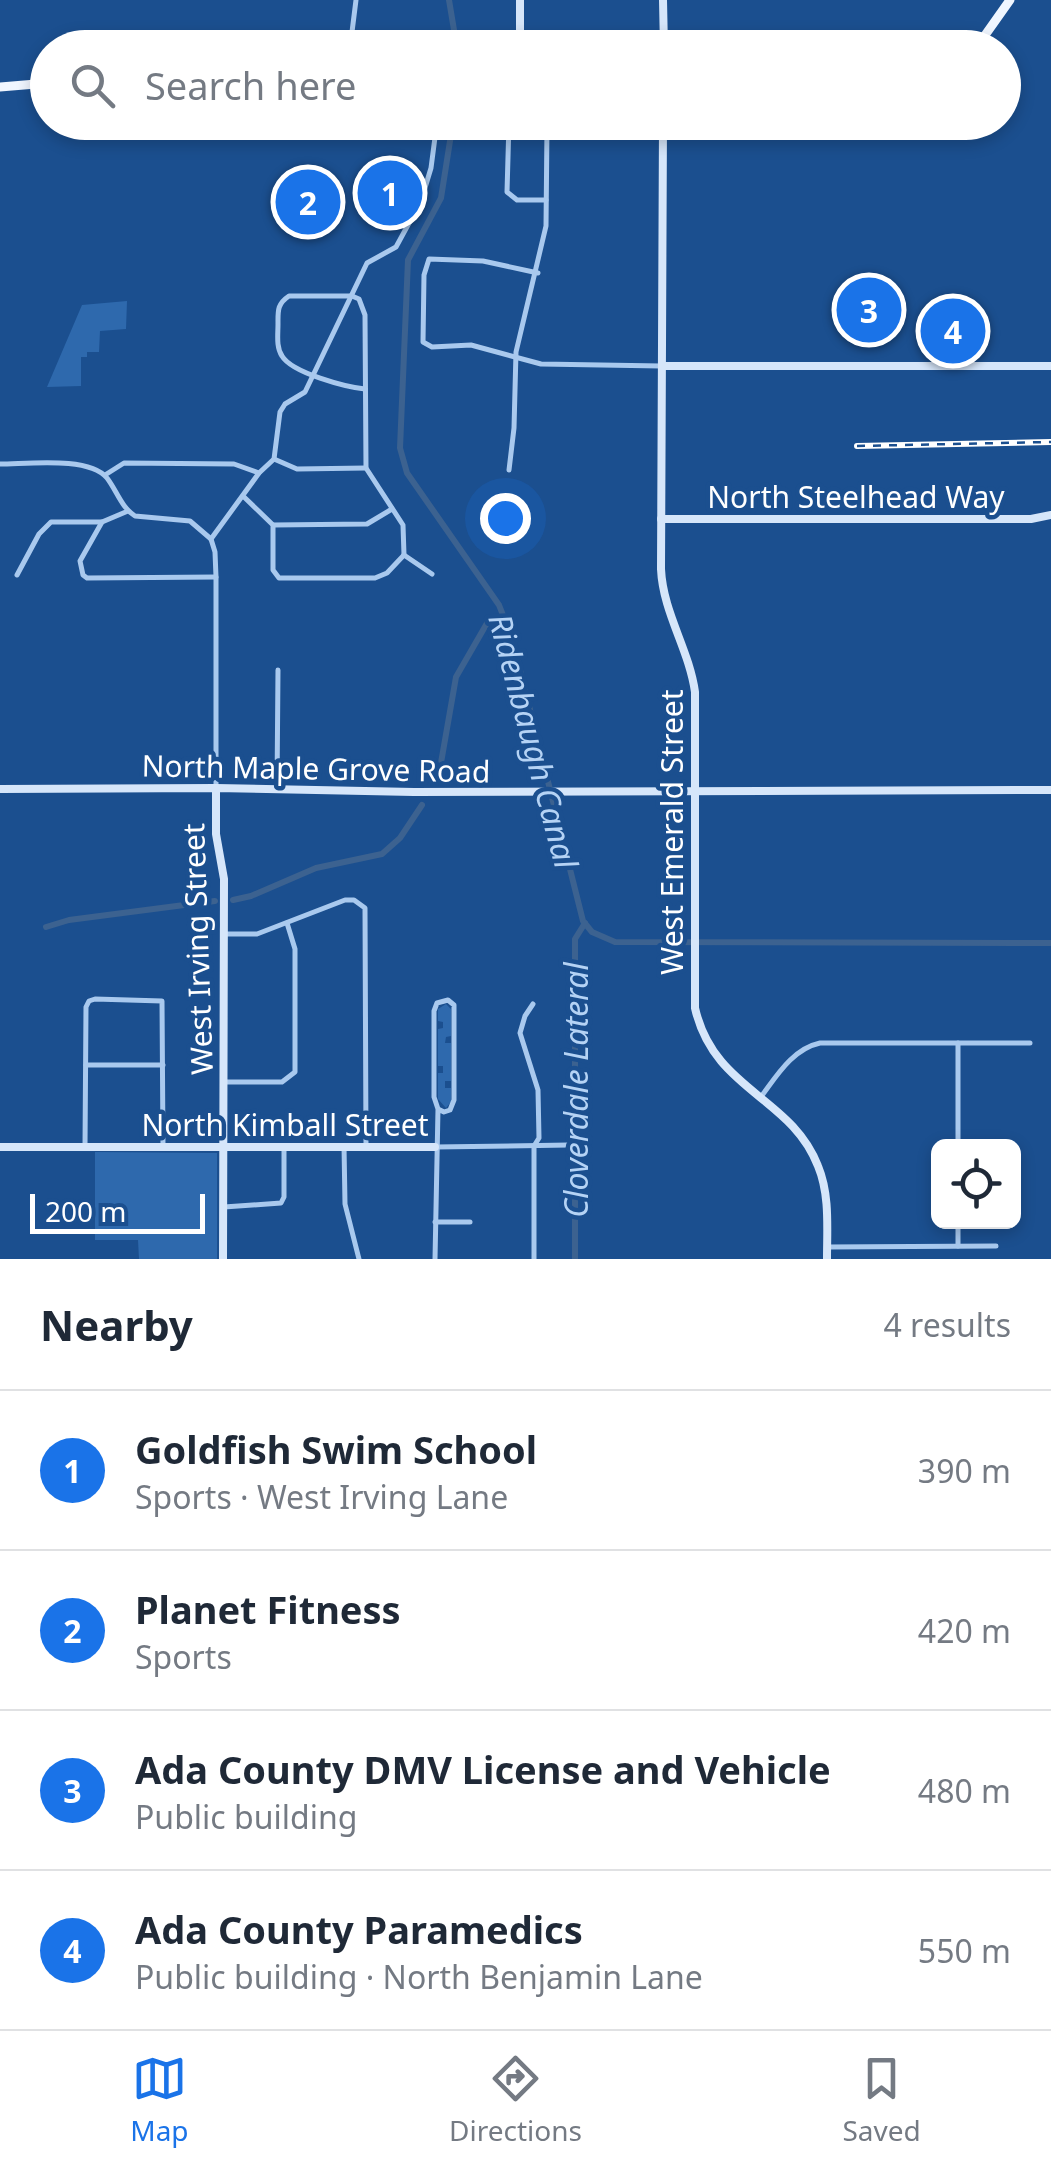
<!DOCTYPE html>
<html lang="en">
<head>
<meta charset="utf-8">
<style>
  body { margin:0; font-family:"Noto Sans",sans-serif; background:#f6f6f7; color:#1f2937 }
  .controls { position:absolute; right:30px; bottom:30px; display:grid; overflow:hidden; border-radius:15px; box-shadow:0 5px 15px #0003 }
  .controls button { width:90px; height:90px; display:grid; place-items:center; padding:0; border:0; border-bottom:2px solid #e0e1e3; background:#fff; color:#1f2937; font:50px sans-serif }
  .scale { position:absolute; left:30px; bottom:25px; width:175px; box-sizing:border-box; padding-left:10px; border:5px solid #fff; border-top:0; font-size:28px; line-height:35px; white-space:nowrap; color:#fff; -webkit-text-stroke:8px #1b4f8f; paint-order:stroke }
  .you { position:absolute; left:505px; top:518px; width:35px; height:35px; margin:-25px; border:8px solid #fff; border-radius:50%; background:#1a73e8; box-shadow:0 0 0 15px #1a73e833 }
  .badge { display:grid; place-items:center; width:65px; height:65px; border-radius:50%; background:#1a73e8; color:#fff; font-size:32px; font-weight:700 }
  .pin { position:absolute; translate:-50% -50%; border:5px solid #fff; box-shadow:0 2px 10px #0006 }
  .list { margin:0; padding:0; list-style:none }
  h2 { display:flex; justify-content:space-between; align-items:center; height:130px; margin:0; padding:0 40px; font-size:42px }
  h2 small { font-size:32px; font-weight:400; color:#747a83 }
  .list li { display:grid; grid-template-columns:65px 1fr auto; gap:30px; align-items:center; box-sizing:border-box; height:160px; padding:0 40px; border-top:2px solid #e0e1e3 }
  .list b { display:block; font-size:38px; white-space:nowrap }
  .list p { margin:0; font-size:32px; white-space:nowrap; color:#747a83 }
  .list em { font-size:32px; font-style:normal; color:#747a83 }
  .icon { flex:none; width:55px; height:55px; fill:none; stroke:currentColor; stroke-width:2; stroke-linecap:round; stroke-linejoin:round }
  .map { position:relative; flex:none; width:1051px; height:1259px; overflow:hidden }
  .search { position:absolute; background:#fff; box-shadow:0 5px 15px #0003; left:30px; right:30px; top:30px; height:110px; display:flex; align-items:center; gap:25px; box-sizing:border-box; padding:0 35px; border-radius:55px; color:#747a83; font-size:38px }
  .sheet { height:770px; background:#fff }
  nav { display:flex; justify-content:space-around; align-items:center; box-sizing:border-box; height:140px; border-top:2px solid #e0e1e3; background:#fff; font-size:28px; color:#747a83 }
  nav a { display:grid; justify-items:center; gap:5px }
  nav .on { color:#1a73e8 }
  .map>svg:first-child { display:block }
  .green { fill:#2e69ad }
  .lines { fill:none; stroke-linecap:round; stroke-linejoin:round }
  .canal { stroke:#3c6290; stroke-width:6 }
  .street { stroke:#a9c9ee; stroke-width:5 }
  .secondary { stroke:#d6e6fa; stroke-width:8 }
  .primary { stroke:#f0f6ff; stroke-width:9 }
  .rail-casing { stroke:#fff; stroke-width:6 }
  .rail { stroke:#1b4f8f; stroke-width:2.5; stroke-dasharray:8; stroke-linecap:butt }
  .labels { text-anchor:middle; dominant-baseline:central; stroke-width:9; stroke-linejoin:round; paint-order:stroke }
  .street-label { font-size:30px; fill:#fff; stroke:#1b4f8f }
  .water-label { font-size:32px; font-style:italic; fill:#b5d3f5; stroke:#1b4f8f }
</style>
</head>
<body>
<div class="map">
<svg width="1051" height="1259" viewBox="0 0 1051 1259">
  <rect width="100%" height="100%" fill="#1b4f8f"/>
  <!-- green -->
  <g class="green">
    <path d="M127,301L126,329L100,331L99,352H87V357H81V386L47,387L82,305Z"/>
    <path d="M446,1004L451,1009V1036L446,1037L445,1043H451V1081H445V1088H451V1102L446,1108L438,1099V1073H443V1066H438V1029L443,1028V1022L438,1021V1009Z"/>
    <path d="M95,1152L217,1153V1259H139L138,1240H95Z"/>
  </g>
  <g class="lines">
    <!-- canal -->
    <g class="canal">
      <path d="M449,0L457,48"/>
      <path d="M453,122L441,198L408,260L400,448L407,473L499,605L512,638L583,921L592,932L615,942L1051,943"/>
      <path d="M438,780L456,677L490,618"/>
      <path d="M233,900L251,896L316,868L382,854L400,838L422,805"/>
      <path d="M46,927L69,920L215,901"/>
      <path d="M575,1259V939L585,923"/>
    </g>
    <!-- street -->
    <g class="street">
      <path d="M350,48L356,0"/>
      <path d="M509,122L507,192L517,200H546"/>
      <path d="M538,273L483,261L429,259L424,275L423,342L432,347L471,345L541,364L661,366"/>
      <path d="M365,389C346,387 292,373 282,356C276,347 278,335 278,324C278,311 277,304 289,296H352L359,299L365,315L366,468L403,525L404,555"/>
      <path d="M274,459L297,469L366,468"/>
      <path d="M0,464C27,464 89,456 107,478C117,491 121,507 135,516L190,521L211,539"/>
      <path d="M509,470L514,428L516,352L546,226L547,127"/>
      <path d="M105,475L124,463L234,464L259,473"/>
      <path d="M243,496L273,525V570L279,578H375L387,573L404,555"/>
      <path d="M102,522L80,561L83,575L87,578L216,577"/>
      <path d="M273,525L367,524L392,509"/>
      <path d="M404,555L432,574"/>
      <path d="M17,575L39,534L51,522H102L128,511"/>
      <path d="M216,788V577L215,552L211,539L259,473L274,459L280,412L285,404L305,392L367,263L396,247L421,201L431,168L437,122"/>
      <path d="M277,789L278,670"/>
      <path d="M225,934H257L345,900H354L365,908L366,1146"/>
      <path d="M533,1004L525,1016L520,1033L538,1090L539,1138L534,1146V1259"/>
      <path d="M86,1065H163"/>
      <path d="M224,1082H282L295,1072V949L287,923"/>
      <path d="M760,1098C776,1077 792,1049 820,1043H1030"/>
      <path d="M85,1146L86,1007L89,1001L95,999L162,1001L163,1146"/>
      <path d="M344,1146L345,1204L359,1259"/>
      <path d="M958,1146V1043"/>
      <path d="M435,1147L569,1145"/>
      <path d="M224,1207L281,1203L284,1197V1146"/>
      <path d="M435,1222H470"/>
      <path d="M958,1246V1222"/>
      <path d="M827,1247L996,1246"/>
      <path d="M435,1259L438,1109L434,1097V1011L437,1003L448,1000L454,1005V1100L450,1110L444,1112L438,1109"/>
    </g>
    <!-- secondary -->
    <g class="secondary">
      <path d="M520,0V48"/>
      <path d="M663,0L664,48"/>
      <path d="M663,122L661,569C663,613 689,649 695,692V1008C714,1091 791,1096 818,1166C830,1195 827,1228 827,1259"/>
      <path d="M662,366H1051"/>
      <path d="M661,519H1031L1051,515"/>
      <path d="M216,788V834L224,879L223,1259"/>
      <path d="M0,789L216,788L414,792L1051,790"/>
      <path d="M0,1147H435"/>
    </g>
    <!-- primary -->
    <g class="primary">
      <path d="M976,48L1010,0"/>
      <path d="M0,87L48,83"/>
      <path d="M803,122L849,130L890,122"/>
    </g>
    <defs>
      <path id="rail" d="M857,446L1051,442"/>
    </defs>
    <!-- rail casing -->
    <use href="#rail" class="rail-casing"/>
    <!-- rail -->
    <use href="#rail" class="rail"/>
  </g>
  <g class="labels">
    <!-- street labels -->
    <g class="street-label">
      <text x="856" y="496">North Steelhead Way</text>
      <text transform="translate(316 768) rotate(1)">North Maple Grove Road</text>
      <text transform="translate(671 832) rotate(-90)">West Emerald Street</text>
      <text transform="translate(197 949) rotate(-92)">West Irving Street</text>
      <text x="285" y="1124">North Kimball Street</text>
    </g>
    <!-- water labels -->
    <g class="water-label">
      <text transform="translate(534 741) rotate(75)">Ridenbaugh Canal</text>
      <text transform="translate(575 1090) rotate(-90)">Cloverdale Lateral</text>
    </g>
  </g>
</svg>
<div class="controls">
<button><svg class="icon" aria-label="locate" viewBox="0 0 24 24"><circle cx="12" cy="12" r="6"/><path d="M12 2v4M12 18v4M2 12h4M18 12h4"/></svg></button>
</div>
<div class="scale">200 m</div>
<div class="you"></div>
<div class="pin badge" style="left:390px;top:193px">1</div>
<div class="pin badge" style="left:308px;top:202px">2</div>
<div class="pin badge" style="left:869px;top:310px">3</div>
<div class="pin badge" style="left:953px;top:331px">4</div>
<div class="search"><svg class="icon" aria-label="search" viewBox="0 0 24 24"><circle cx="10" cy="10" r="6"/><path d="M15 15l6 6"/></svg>Search here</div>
</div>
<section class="sheet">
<h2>Nearby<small>4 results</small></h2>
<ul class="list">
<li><span class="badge">1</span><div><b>Goldfish Swim School</b><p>Sports · West Irving Lane</p></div><em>390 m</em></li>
<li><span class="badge">2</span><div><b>Planet Fitness</b><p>Sports</p></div><em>420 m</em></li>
<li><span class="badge">3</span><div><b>Ada County DMV License and Vehicle</b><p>Public building</p></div><em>480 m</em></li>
<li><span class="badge">4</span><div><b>Ada County Paramedics</b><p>Public building · North Benjamin Lane</p></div><em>550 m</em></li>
</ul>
</section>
<nav>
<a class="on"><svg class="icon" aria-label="map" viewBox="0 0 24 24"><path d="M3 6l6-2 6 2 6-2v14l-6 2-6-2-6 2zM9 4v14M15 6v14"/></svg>Map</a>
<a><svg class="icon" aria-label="directions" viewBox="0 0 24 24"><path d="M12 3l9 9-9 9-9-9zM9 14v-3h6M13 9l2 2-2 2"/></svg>Directions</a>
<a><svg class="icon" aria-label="saved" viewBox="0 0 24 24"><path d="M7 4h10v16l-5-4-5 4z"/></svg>Saved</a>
</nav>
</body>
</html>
